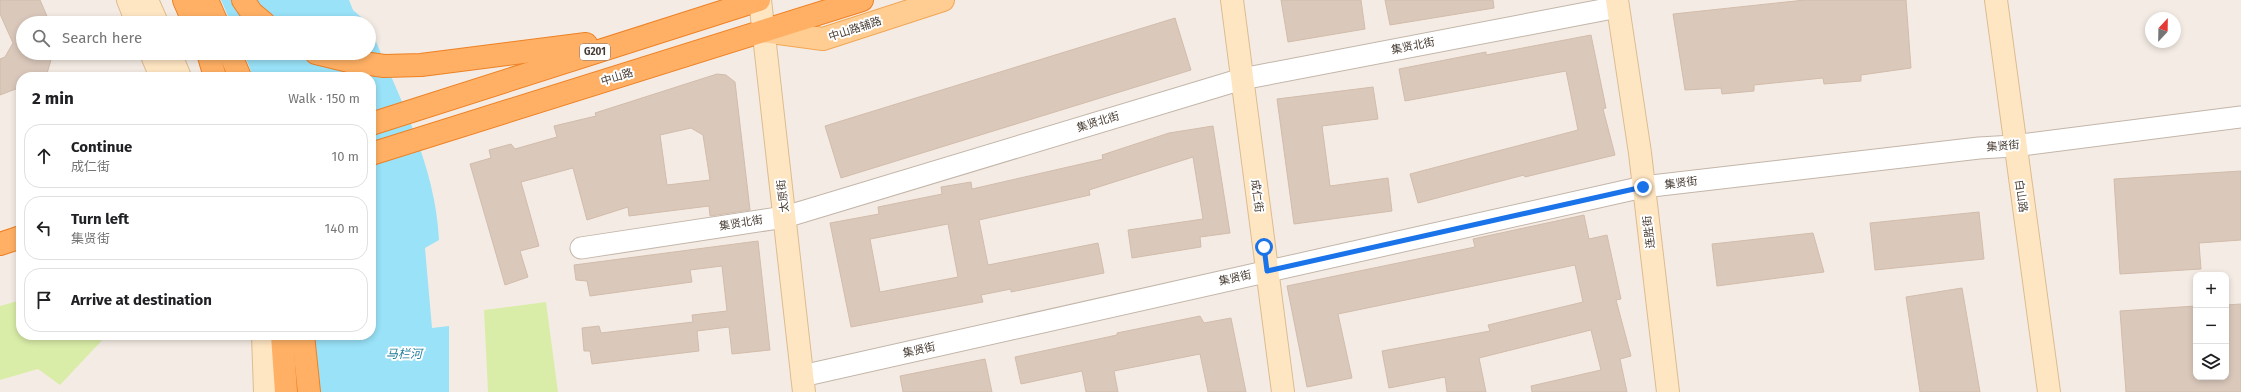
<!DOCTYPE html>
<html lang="en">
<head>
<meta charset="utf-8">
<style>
  body { margin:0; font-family:"Fira Sans","Noto Sans SC",sans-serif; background:#f6f6f6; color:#202124 }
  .controls { position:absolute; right:12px; bottom:12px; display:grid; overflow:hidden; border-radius:8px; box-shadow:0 2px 6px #0003 }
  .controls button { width:36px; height:36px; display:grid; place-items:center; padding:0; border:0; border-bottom:1px solid #e0e0e0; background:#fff; color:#202124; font:20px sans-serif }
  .compass { position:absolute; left:2145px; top:12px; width:36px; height:36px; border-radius:50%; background:#fff; box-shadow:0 2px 6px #0003; rotate:22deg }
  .stop { position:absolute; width:12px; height:12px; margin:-9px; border:3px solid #1a73e8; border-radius:50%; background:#fff }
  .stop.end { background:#1a73e8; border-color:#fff; box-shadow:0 1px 4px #0008 }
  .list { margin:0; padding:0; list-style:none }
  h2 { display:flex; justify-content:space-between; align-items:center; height:52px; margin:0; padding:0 16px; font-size:17px }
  h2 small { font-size:13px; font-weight:400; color:#757577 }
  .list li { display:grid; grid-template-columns:26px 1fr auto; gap:12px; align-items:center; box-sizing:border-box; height:64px; margin:0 8px 8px; padding:0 8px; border:1px solid #e0e0e0; border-radius:16px }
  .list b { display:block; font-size:15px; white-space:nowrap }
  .list p { margin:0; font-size:13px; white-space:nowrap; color:#757577 }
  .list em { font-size:13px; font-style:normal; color:#757577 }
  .icon { flex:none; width:22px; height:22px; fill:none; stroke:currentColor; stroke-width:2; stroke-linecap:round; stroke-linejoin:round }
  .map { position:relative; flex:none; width:2241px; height:392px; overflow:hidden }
  .search { position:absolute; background:#fff; box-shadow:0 2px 6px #0003; left:16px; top:16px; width:360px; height:44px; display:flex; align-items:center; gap:10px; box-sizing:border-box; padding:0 14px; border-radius:22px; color:#757577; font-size:15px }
  .panel { position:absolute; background:#fff; box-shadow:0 2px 6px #0003; left:16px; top:72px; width:360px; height:268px; border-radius:16px }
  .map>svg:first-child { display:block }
  .green { fill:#daeda8 }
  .water { fill:#99e2f8 }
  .building { fill:#dac8bb; stroke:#d2bcab; fill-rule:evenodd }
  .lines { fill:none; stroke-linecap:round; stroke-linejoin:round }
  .street-casing { stroke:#c3b5a9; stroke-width:23 }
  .secondary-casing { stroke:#dcbb90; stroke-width:24 }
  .primary-casing { stroke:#f1a655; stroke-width:24 }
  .highway-casing { stroke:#ee8024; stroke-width:24 }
  .street { stroke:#fff; stroke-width:21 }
  .secondary { stroke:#ffe6c3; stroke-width:22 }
  .primary { stroke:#ffcd92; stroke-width:22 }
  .highway { stroke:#ffb064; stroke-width:22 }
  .route { stroke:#1a73e8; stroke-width:5 }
  .labels { text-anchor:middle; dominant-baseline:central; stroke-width:4; stroke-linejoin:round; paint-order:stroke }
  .shield { fill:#fff; stroke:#7e7670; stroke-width:1 }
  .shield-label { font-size:10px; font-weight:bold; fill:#473c33 }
  .street-label { font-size:11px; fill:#473c33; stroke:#fff }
  .water-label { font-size:12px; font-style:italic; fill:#1e7d9b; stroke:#fff }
</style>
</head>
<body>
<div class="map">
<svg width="2241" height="392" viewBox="0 0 2241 392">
  <rect width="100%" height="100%" fill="#f4ece4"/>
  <!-- green -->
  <g class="green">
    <path d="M21,300V335H107L60,385L38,369L0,380V306Z"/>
    <path d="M546,302L558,392H488L484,310Z"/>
  </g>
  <!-- water -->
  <g class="water">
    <path d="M221,0H349L353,10L368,23H231Z"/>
    <path d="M369,25C397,93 436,165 439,240L425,248L432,328L449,326V392H313L312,335H371V77H253L244,53H369Z"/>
  </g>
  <!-- building -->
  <g class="building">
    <path d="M0,0H40L50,23H23V53H53L46,77H21V87L0,95V59L5,57L13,43L0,14Z"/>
    <path d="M1281,0H1361L1365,29L1288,42Z"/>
    <path d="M1385,0H1493L1494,8L1390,25Z"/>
    <path d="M1805,0H1906L1911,68L1861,75V81L1824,84L1823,78L1754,85V91L1722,94L1721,88L1685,90L1673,14Z"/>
    <path d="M1175,18L1191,70L841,178L825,126Z"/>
    <path d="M1591,35L1606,108L1603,109L1615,155L1525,177L1524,175L1418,203L1410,174L1578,130L1566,71L1405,101L1399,69L1486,52V55Z"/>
    <path d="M717,74L726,75L735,82L750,210L710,216L709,206L629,216L628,207L587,220L573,168L521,182L539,246L520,251L528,277L505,285L470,164L491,158L489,150L511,144L515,149L557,137L554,126L596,116L595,113ZM691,128L703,135L710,180L667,185L660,135Z"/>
    <path d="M1373,87L1378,119L1322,126L1330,186L1388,178L1392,211L1294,224L1277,99Z"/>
    <path d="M1213,126L1230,233L1200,237L1201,247L1132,258L1128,230L1203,219L1193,157L1089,190L1090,195L979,220L988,265L1098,243L1104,273L1011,292V289L981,295L983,302L851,327L830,223L879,214L878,207L942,194L941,187L971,182L972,189L1103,159L1102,155L1169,133ZM948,224L958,277L880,292L870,239Z"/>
    <path d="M2241,171V240L2199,243L2201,269L2120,274L2114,179Z"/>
    <path d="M1979,212L1984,259L1875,270L1870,223Z"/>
    <path d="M1584,215L1589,239L1607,235L1621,299L1616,300L1631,356L1620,359L1627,392H1532L1531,386L1601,370L1591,330L1479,358L1486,392H1447L1445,377L1389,388L1382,351L1490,331L1488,325L1583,302L1575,265L1338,314L1352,378L1307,387L1287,286L1475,247L1473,239Z"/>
    <path d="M1813,233L1824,272L1717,286L1712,244Z"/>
    <path d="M758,241L770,350L732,354L729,327L697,331L699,351L592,364L590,351H584L582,328L599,326L601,333L693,322L692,315L727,311L722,266L690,270L692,282L590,296L587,281L576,280L574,265Z"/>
    <path d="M1962,288L1980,392H1920L1906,297Z"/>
    <path d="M2241,304V392H2126L2120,311L2196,306V377H2226V305Z"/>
    <path d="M1200,316L1204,323L1231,318L1246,392H1208L1200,354L1114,371L1118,392H1086L1082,371L1021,384L1015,357L1117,335V333Z"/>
    <path d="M985,359L992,392H903L900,376Z"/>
  </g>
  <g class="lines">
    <defs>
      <g id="street">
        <path d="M581,248L785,217L1242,79L1618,7"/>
        <path d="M802,376L1643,187L1979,148L2014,146L2241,117"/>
      </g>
      <g id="secondary">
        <path d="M128,0L137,23"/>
        <path d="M147,0L157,23"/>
        <path d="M760,0L804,392"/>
        <path d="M1232,0L1283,392"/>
        <path d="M1617,0L1640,153L1668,392"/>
        <path d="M1996,0L2049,392"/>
        <path d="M151,53L161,77"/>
        <path d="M170,53L180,77"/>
        <path d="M263,335L265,392"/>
      </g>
      <path id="primary" d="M763,31L823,39L943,0"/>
      <g id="highway">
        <path d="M184,0L194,23"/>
        <path d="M207,0L217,23"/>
        <path d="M243,0L252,13L264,23"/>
        <path d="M208,53L215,77"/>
        <path d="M230,53L240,77"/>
        <path d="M316,53L349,61L384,66L421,65L586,44"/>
        <path d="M371,124L759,0"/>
        <path d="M371,154L862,0"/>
        <path d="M0,244L21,237"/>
        <path d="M282,335L286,392"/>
        <path d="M303,335L309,392"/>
      </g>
    </defs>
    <!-- street casing -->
    <use href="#street" class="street-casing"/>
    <!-- secondary casing -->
    <use href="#secondary" class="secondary-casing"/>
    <!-- primary casing -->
    <use href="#primary" class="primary-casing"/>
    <!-- highway casing -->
    <use href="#highway" class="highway-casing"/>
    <!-- street -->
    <use href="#street" class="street"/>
    <!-- secondary -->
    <use href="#secondary" class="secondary"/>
    <!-- primary -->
    <use href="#primary" class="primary"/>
    <!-- highway -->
    <use href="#highway" class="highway"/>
  </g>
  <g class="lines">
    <!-- route -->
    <path class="route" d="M1264,247L1267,271L1643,187"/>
  </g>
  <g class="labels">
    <!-- shield labels -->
    <rect class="shield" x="580" y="44" width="30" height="16" rx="3"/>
    <g class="shield-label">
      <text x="595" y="52">G201</text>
    </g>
    <!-- street labels -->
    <g class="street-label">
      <text transform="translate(855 29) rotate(-18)">中山路辅路</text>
      <text transform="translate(1413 46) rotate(-11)">集贤北街</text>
      <text transform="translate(617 77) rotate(-17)">中山路</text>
      <text transform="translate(1098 122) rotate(-17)">集贤北街</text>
      <text transform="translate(2003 146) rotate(-4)">集贤街</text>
      <text transform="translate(1681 183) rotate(-7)">集贤街</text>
      <text transform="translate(783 196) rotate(-97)">太原街</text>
      <text transform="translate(1257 196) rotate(83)">成仁街</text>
      <text transform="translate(2021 196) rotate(82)">白山路</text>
      <text transform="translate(741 223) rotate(-9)">集贤北街</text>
      <text transform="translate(1649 232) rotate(-97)">连胜街</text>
      <text transform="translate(1235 278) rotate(-13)">集贤街</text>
      <text transform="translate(919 350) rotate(-13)">集贤街</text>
    </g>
    <!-- water labels -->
    <g class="water-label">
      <text x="404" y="354">马栏河</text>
    </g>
  </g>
</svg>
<div class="controls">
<button>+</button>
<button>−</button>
<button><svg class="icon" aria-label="layers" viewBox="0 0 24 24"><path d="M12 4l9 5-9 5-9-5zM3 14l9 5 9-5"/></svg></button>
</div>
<svg class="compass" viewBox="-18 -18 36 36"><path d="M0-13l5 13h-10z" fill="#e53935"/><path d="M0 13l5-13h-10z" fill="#757577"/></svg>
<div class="stop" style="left:1264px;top:247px"></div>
<div class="stop end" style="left:1643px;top:187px"></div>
<div class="search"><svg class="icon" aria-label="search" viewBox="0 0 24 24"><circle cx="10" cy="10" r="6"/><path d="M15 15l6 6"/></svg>Search here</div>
<section class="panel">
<h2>2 min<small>Walk · 150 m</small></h2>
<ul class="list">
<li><svg class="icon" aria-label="ahead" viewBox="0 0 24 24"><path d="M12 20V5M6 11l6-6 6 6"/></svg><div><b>Continue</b><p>成仁街</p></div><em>10 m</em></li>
<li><svg class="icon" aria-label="left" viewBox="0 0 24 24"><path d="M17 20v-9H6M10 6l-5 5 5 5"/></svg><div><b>Turn left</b><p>集贤街</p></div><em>140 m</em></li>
<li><svg class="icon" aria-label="arrive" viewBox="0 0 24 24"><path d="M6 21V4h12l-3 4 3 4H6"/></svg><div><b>Arrive at destination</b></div></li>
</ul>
</section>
</div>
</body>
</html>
